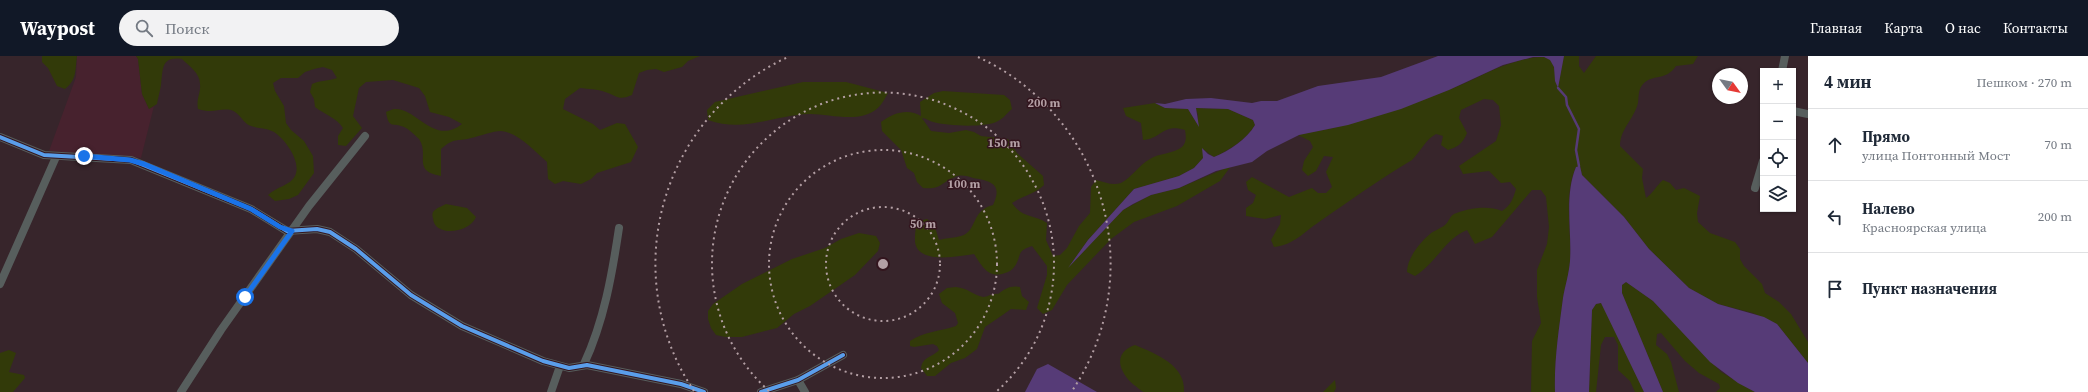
<!DOCTYPE html>
<html lang="ru">
<head>
<meta charset="utf-8">
<style>
  body { margin:0; font-family:"Source Serif 4",serif; background:#f2f2f3; color:#1f2937 }
  .controls { position:absolute; right:12px; top:12px; display:grid; overflow:hidden; border-radius:0px; box-shadow:0 1px 3px #0004 }
  .controls button { width:36px; height:36px; display:grid; place-items:center; padding:0; border:0; border-bottom:1px solid #e0e1e3; background:#fff; color:#1f2937; font:20px sans-serif }
  .compass { position:absolute; left:1712px; top:12px; width:36px; height:36px; border-radius:50%; background:#fff; box-shadow:0 1px 3px #0004; rotate:123deg }
  .stop { position:absolute; width:12px; height:12px; margin:-9px; border:3px solid #1a73e8; border-radius:50%; background:#fff }
  .stop.end { background:#1a73e8; border-color:#fff; box-shadow:0 1px 4px #0008 }
  .list { margin:0; padding:0; list-style:none }
  h2 { display:flex; justify-content:space-between; align-items:center; height:52px; margin:0; padding:0 16px; font-size:17px }
  h2 small { font-size:13px; font-weight:400; color:#747a83 }
  .list li { display:grid; grid-template-columns:26px 1fr auto; gap:12px; align-items:center; box-sizing:border-box; height:72px; padding:0 16px; border-top:1px solid #e0e1e3 }
  .list b { display:block; font-size:15px; white-space:nowrap }
  .list p { margin:0; font-size:13px; white-space:nowrap; color:#747a83 }
  .list em { font-size:13px; font-style:normal; color:#747a83 }
  .icon { flex:none; width:22px; height:22px; fill:none; stroke:currentColor; stroke-width:2; stroke-linecap:round; stroke-linejoin:round }
  .map { position:relative; flex:none; width:1808px; height:336px; overflow:hidden }
  header { display:flex; align-items:center; gap:24px; box-sizing:border-box; height:56px; padding:0 20px; background:#111827; color:#fff }
  header strong { font-size:19px }
  nav { display:flex; gap:22px; margin-inline-start:auto; font-size:14px }
  .search { width:280px; height:36px; background:#f2f2f3; display:flex; align-items:center; gap:10px; box-sizing:border-box; padding:0 14px; border-radius:22px; color:#747a83; font-size:15px }
  main { display:flex }
  aside { flex:1; background:#fff }
  .map>svg:first-child { display:block }
  .built { fill:#47222e }
  .green { fill:#323a09 }
  .water { fill:#563b77 }
  .lines { fill:none; stroke-linecap:round; stroke-linejoin:round }
  .stream { stroke:#563b77; stroke-width:2.5 }
  .street { stroke:#575e5d; stroke-width:8 }
  .cycleway-casing { stroke:#33151e; stroke-width:6 }
  .cycleway { stroke:#5a9eea; stroke-width:4 }
  .route { stroke:#1a73e8; stroke-width:5 }
  .ring { fill:none; stroke:#b39fa4; stroke-width:2; stroke-dasharray:2 4 }
  .centre { fill:#b39fa4; stroke:#33151e; stroke-width:2 }
  .ring-label { font-size:12px; text-anchor:middle; font-weight:bold; fill:#b39fa4; stroke:#33151e; stroke-width:3; stroke-linejoin:round; paint-order:stroke }
</style>
</head>
<body>
<header>
<strong>Waypost</strong>
<div class="search"><svg class="icon" aria-label="search" viewBox="0 0 24 24"><circle cx="10" cy="10" r="6"/><path d="M15 15l6 6"/></svg>Поиск</div>
<nav><a>Главная</a><a>Карта</a><a>О нас</a><a>Контакты</a></nav>
</header>
<main>
<div class="map">
<svg width="1808" height="336" viewBox="0 0 1808 336">
  <rect width="100%" height="100%" fill="#37252b"/>
  <!-- built -->
  <path class="built" d="M77,0H136L138,3L142,38L149,53L154,50L141,102L49,95L76,21Z"/>
  <!-- green -->
  <g class="green">
    <path d="M42,0H77C75,14 77,24 65,33L57,30L48,12L42,6Z"/>
    <path d="M136,0H700L688,5L682,11L664,16L656,13L647,14L639,17L632,39C618,45 618,40 605,36C598,33 588,33 580,32L565,43L563,53L593,68L600,74L617,67L625,68L638,91L631,106L597,117L591,123L581,128L563,125L555,128L548,123L547,106C534,95 519,77 501,75C493,75 480,80 471,82C456,86 455,81 441,93V120C411,115 430,99 419,83C416,80 409,73 404,71C393,66 389,74 386,56C389,55 392,53 395,53C417,52 434,90 462,68L449,61L430,56L425,40L419,32L393,24L366,26L359,32L353,60L362,72L346,90L338,89V80L343,72C336,61 325,59 315,51L314,43L310,36L312,28C321,24 328,25 337,22L332,14L323,11L314,13L305,16L298,22H281L273,27L275,35L284,50L286,67L291,74L304,85L313,100L314,117L298,139L289,143L275,145L268,139C276,131 291,129 295,120C302,106 285,83 274,76C266,71 254,73 247,68C242,64 238,56 231,54C218,52 213,58 198,53C196,42 201,37 200,28C200,17 189,10 182,3C161,0 163,13 161,29C160,35 158,42 157,48L149,53L142,38L138,3Z"/>
    <path d="M1564,0H1579V10L1584,17L1596,0H1698L1693,8L1676,10C1666,25 1654,18 1644,27C1638,33 1639,39 1638,47C1634,63 1620,73 1620,90L1643,113L1642,122L1646,142C1653,137 1656,130 1663,124L1670,127L1676,134L1684,132L1700,140L1697,157L1698,166L1710,177L1735,186L1740,193V203L1744,210L1762,228L1765,237L1779,246L1791,258L1808,286V307L1777,268L1753,257L1718,248L1689,232L1649,193L1624,161L1582,119L1580,110L1576,111C1563,140 1572,175 1570,205C1569,218 1565,230 1563,242C1559,273 1554,304 1555,336H1531L1532,285L1541,267L1537,241V214L1547,188L1549,171L1546,141L1541,134H1532L1492,181L1475,188L1467,174C1445,183 1436,207 1415,220L1407,216C1407,203 1419,187 1430,178C1435,174 1442,172 1446,168C1449,165 1450,160 1454,158C1468,152 1488,149 1502,155C1511,149 1513,143 1516,133L1510,126L1501,127L1489,115L1463,118L1459,110L1496,85L1501,69L1499,50L1493,44L1484,43L1461,54L1459,62L1467,77C1463,87 1458,91 1448,94L1441,89L1443,80L1436,78C1425,84 1421,95 1412,104C1380,123 1349,145 1319,166C1304,176 1294,189 1274,191L1271,184L1280,168L1281,159L1265,163L1246,160V152L1253,147L1256,139L1248,134L1246,126L1252,121L1289,141L1312,132L1318,137H1326L1332,131L1326,116L1333,101L1324,100L1316,115L1308,120L1302,114L1304,105L1313,91L1310,85L1298,79C1315,75 1332,73 1349,68C1376,61 1401,52 1427,42C1445,35 1463,29 1480,20C1496,12 1526,0 1544,1C1558,4 1553,22 1558,31Z"/>
    <path d="M803,26H846L888,37C883,46 879,54 868,58C850,65 828,58 810,58C773,59 745,77 708,64L707,54L715,46Z"/>
    <path d="M943,35L1004,39L1010,44L1012,53C1007,57 1003,63 998,65C986,72 947,70 933,66C929,65 926,62 922,62L931,75L949,77L966,74L974,76L981,80L1008,83L1017,97L1043,120L1044,129C1035,138 1022,140 1012,147C1023,163 1034,158 1047,167L1046,184L1053,200L1060,199L1067,192L1079,170L1090,157L1091,131L1096,124C1104,126 1113,130 1121,127C1131,122 1139,109 1150,103C1159,97 1173,98 1182,91C1187,86 1186,80 1185,74C1163,67 1161,83 1143,84L1141,67L1126,60L1123,52L1155,47L1165,52L1188,53L1198,69V58L1195,52L1228,53L1253,64L1255,69C1247,83 1229,94 1214,101L1203,93V102L1194,112L1179,120L1134,133L1088,184L1071,208L1123,154L1151,139L1179,132L1231,110L1220,125L1177,150L1134,166L1111,183L1067,229L1052,254L1043,258L1037,252L1047,219V210L1032,190C1016,195 1022,199 1015,210C1012,214 1009,216 1005,217C988,223 982,210 974,198C959,200 918,209 915,186C915,177 915,172 919,165L927,163L934,168L939,184C946,182 954,182 961,180C978,175 970,155 993,149C1003,128 991,125 973,122C968,120 960,118 955,121C940,127 941,134 923,132L917,126L914,117L907,112L901,94L882,75L881,66C893,57 908,52 921,60L920,46L934,37Z"/>
    <path d="M446,148L467,152L476,161C470,177 434,182 433,162C432,159 432,156 435,154C438,151 443,150 446,148Z"/>
    <path d="M859,177L876,180L880,187L878,195L855,219L810,250L794,258L777,272L742,281H725L716,279L711,272L708,263V255L713,248L742,228L792,203L825,192L841,183Z"/>
    <path d="M1626,226L1653,245L1721,316L1755,336H1716L1720,332L1719,328L1699,317L1685,305L1661,277L1657,278L1656,289L1667,298L1671,306L1679,336H1663L1622,237V229Z"/>
    <path d="M956,231C968,232 973,239 983,241C988,241 992,237 998,238C1005,233 1010,229 1020,231L1022,240L1029,246L1026,254L1011,253L1004,258L985,271L977,293L965,302L951,307L935,320H927L921,312C923,300 932,302 939,294L937,290L933,288L914,291L910,290V285C923,276 941,275 956,270L958,267L955,257L942,247L939,238L947,232Z"/>
    <path d="M1601,247L1606,255L1644,336H1635L1630,325L1618,314V289L1614,281H1605L1601,289L1596,336H1589L1592,254L1596,248Z"/>
    <path d="M1135,289C1156,298 1186,309 1184,336C1172,336 1156,336 1144,336C1141,335 1137,331 1134,329C1119,316 1112,297 1135,289Z"/>
    <path d="M9,294L16,297L9,316L24,319L25,322L13,336H0V297Z"/>
    <path d="M1335,324L1336,332L1334,336H1323Z"/>
  </g>
  <!-- water -->
  <g class="water">
    <path d="M1438,0H1564L1558,32L1555,25L1554,11L1550,4L1544,1H1533L1503,9L1449,34L1401,53L1348,69L1299,79L1267,95L1252,106L1216,115L1179,132L1151,139L1133,148L1123,154L1068,212L1088,184L1134,133L1179,120L1194,112L1203,102L1202,92L1208,98L1214,101C1229,95 1247,83 1255,69L1253,64L1228,53L1196,52L1199,71L1188,53L1165,52L1155,47L1165,48L1186,43L1211,42L1252,47L1261,45H1277L1318,30L1381,21Z"/>
    <path d="M1580,110L1582,119L1624,161L1649,193L1689,232L1718,248L1764,261L1777,268L1808,307V336H1755L1738,327L1710,306L1653,245L1626,226L1622,229V237L1663,336H1644L1601,247L1596,248L1592,254L1589,336H1555C1554,304 1559,273 1563,242C1565,230 1569,218 1570,205C1572,175 1564,140 1576,111Z"/>
    <path d="M1048,308L1097,336H1025L1037,313Z"/>
  </g>
  <g class="lines">
    <!-- stream -->
    <path class="stream" d="M1558,32L1566,41L1567,49L1579,73L1576,94L1579,110"/>
    <!-- street -->
    <g class="street">
      <path d="M1782,15L1785,0"/>
      <path d="M1793,55L1808,58"/>
      <path d="M0,81L44,99L131,104L251,153L287,175L317,173L330,176L356,193L411,239L462,270L543,305L569,312L587,309L681,328L704,336"/>
      <path d="M1755,132L1763,105"/>
      <path d="M0,228L56,101"/>
      <path d="M584,308C604,265 612,219 619,172"/>
      <path d="M798,324L805,336"/>
      <path d="M181,336L221,274L309,150L365,80"/>
      <path d="M551,336L560,310"/>
      <path d="M761,336L798,324L843,299"/>
    </g>
    <defs>
      <g id="cycleway">
        <path d="M0,81L44,99L131,104L251,153L287,175L317,173L330,176L356,193L411,239L462,270L543,305L569,312L587,309L681,328L704,336"/>
        <path d="M761,336L798,324L843,299"/>
      </g>
    </defs>
    <!-- cycleway casing -->
    <use href="#cycleway" class="cycleway-casing"/>
    <!-- cycleway -->
    <use href="#cycleway" class="cycleway"/>
  </g>
  <g class="lines">
    <!-- route -->
    <path class="route" d="M84,100L130,104L144,108L251,153L280,171L292,175L245,241"/>
  </g>
  <!-- distance rings -->
  <g class="ring">
    <circle cx="883" cy="208" r="57"/>
    <circle cx="883" cy="208" r="114"/>
    <path d="M769 335A171 171 0 1 1 997 335"/>
    <path d="M694 335A228 228 0 0 1 788 1M978 1A228 228 0 0 1 1072 335"/>
  </g>
  <circle cx="883" cy="208" r="6" class="centre"/>
  <g class="ring-label">
    <text x="1044" y="51">200 m</text>
    <text x="1004" y="91">150 m</text>
    <text x="964" y="132">100 m</text>
    <text x="923" y="172">50 m</text>
  </g>
</svg>
<div class="controls">
<button>+</button>
<button>−</button>
<button><svg class="icon" aria-label="locate" viewBox="0 0 24 24"><circle cx="12" cy="12" r="6"/><path d="M12 2v4M12 18v4M2 12h4M18 12h4"/></svg></button>
<button><svg class="icon" aria-label="layers" viewBox="0 0 24 24"><path d="M12 4l9 5-9 5-9-5zM3 14l9 5 9-5"/></svg></button>
</div>
<svg class="compass" viewBox="-18 -18 36 36"><path d="M0-13l5 13h-10z" fill="#e53935"/><path d="M0 13l5-13h-10z" fill="#747a83"/></svg>
<div class="stop" style="left:245px;top:241px"></div>
<div class="stop end" style="left:84px;top:100px"></div>
</div>
<aside>
<h2>4 мин<small>Пешком · 270 m</small></h2>
<ul class="list">
<li><svg class="icon" aria-label="ahead" viewBox="0 0 24 24"><path d="M12 20V5M6 11l6-6 6 6"/></svg><div><b>Прямо</b><p>улица Понтонный Мост</p></div><em>70 m</em></li>
<li><svg class="icon" aria-label="left" viewBox="0 0 24 24"><path d="M17 20v-9H6M10 6l-5 5 5 5"/></svg><div><b>Налево</b><p>Красноярская улица</p></div><em>200 m</em></li>
<li><svg class="icon" aria-label="arrive" viewBox="0 0 24 24"><path d="M6 21V4h12l-3 4 3 4H6"/></svg><div><b>Пункт назначения</b></div></li>
</ul>
</aside>
</main>
</body>
</html>
